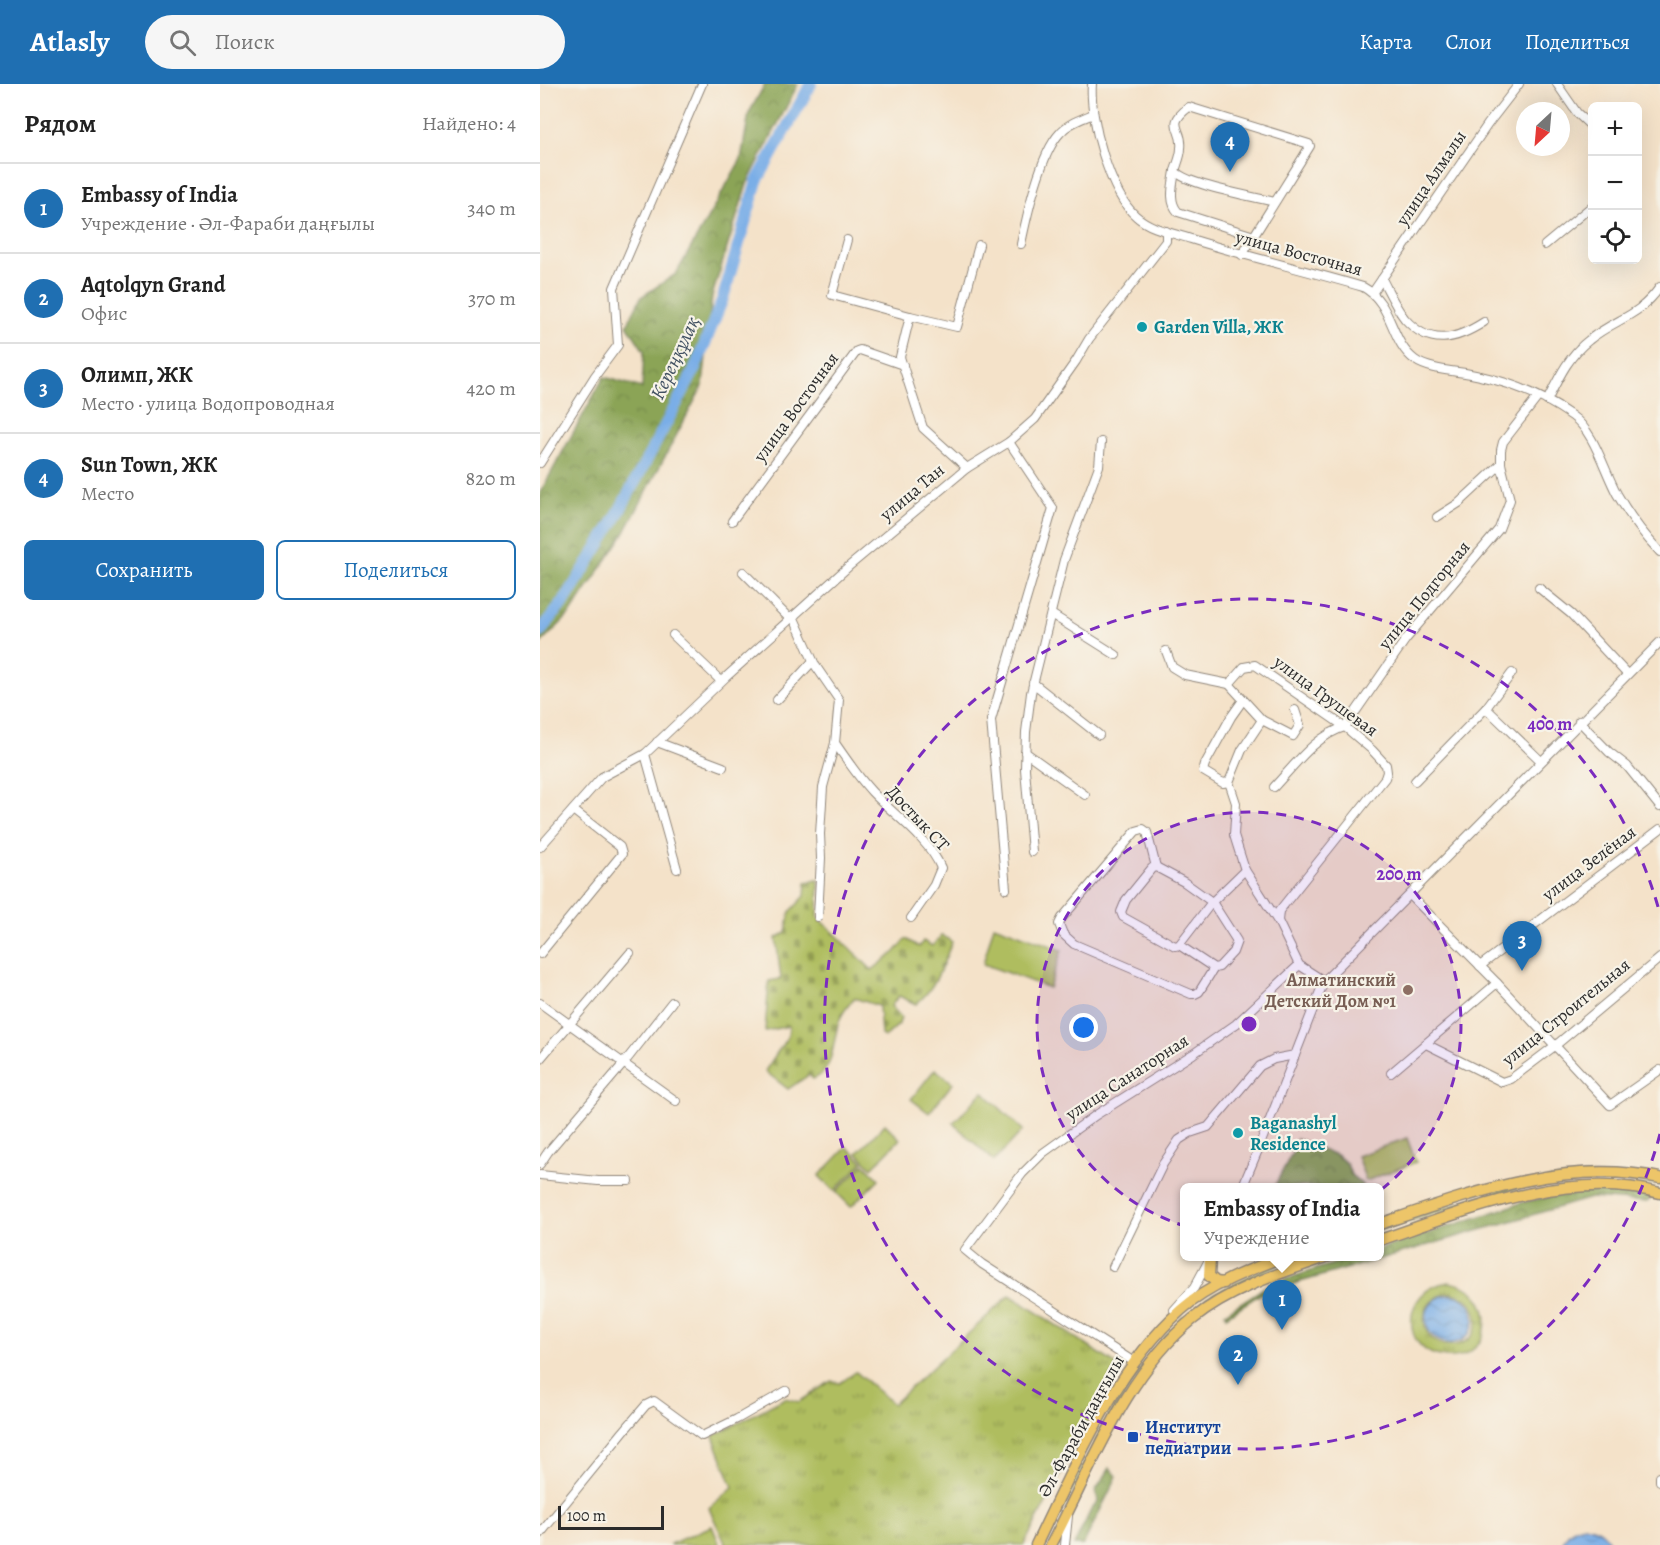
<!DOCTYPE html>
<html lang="ru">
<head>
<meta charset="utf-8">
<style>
  body { margin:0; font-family:Alegreya,serif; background:#f6f6f6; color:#222 }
  .controls { position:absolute; right:18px; top:18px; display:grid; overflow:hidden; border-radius:9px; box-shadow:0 6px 24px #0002 }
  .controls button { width:54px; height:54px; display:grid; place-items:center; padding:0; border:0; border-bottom:2px solid #e0e0e0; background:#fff; color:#222; font:30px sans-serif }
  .compass { position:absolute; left:976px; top:18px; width:54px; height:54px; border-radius:50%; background:#fff; box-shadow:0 6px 24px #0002; rotate:206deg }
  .scale { position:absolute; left:18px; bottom:15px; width:106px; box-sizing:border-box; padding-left:6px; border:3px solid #2b2b2b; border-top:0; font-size:16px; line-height:21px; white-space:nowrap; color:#2b2b2b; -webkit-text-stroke:4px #f7f3e8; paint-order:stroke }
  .you { position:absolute; left:544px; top:944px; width:21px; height:21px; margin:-15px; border:4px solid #fff; border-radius:50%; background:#1a73e8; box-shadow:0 0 0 9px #1a73e833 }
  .badge { display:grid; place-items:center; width:39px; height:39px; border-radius:50%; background:#1f6fb2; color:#fff; font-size:20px; font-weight:700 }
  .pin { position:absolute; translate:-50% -50px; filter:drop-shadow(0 2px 3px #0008) }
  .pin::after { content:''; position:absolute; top:32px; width:21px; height:18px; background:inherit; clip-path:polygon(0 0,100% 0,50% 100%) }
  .popup { position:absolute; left:640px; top:1099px; width:204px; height:78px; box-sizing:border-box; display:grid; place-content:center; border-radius:9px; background:#fff; filter:drop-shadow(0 2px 4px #0005); font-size:20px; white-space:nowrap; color:#767676 }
  .popup b { font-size:22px; color:#222 }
  .popup::after { content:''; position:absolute; left:50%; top:100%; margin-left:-12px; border:12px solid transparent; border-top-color:#fff }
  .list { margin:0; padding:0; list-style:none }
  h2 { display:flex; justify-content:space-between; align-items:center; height:78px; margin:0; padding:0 24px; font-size:26px }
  h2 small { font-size:20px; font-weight:400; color:#767676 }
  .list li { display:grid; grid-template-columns:39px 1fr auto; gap:18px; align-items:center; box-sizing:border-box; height:90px; padding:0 24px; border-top:2px solid #e0e0e0 }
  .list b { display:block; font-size:22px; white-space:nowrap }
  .list p { margin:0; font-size:20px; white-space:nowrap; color:#767676 }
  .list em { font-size:20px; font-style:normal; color:#767676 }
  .actions { display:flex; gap:12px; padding:18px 24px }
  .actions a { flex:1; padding:14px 0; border:2px solid #1f6fb2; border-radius:9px; text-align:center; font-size:21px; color:#1f6fb2 }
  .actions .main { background:#1f6fb2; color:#fff }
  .icon { flex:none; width:33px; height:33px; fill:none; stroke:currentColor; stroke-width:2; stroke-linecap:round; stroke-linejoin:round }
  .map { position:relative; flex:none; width:1120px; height:1461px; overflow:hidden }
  header { display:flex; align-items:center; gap:36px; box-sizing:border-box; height:84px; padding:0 30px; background:#1f6fb2; color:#fff }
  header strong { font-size:28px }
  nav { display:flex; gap:33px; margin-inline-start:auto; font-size:21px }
  .search { width:420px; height:54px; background:#f6f6f6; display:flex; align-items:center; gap:15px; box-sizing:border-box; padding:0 21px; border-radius:33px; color:#767676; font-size:22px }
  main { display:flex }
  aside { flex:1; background:#fff }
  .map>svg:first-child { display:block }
  .grass { fill:url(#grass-tufts); stroke:#6d7445; stroke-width:1.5; fill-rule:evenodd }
  .forest { fill:url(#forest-crowns); stroke:#5b6840; stroke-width:1.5 }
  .cemetery { fill:url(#cemetery-stones); stroke:#6d7445; stroke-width:1.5 }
  .garden { fill:#afbd5f; stroke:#6d7445; stroke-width:1.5 }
  .water { fill:url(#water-waves); stroke:#526c89; stroke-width:1.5 }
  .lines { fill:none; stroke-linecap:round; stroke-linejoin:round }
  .river { stroke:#7aaee7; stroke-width:12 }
  .minor-casing { stroke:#90867a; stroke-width:10 }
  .major-casing { stroke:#90867a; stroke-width:13 }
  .minor { stroke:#fff; stroke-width:8 }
  .major { stroke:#edc569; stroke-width:10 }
  .ring { fill:none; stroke:#7b2cbf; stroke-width:3; stroke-dasharray:10 8 }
  .culture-dot { fill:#0f9aa8; stroke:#f7f3e8; stroke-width:2 }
  .education-dot { fill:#8d6e63; stroke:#f7f3e8; stroke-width:2 }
  .transit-dot { fill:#1a4fb4; stroke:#f7f3e8; stroke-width:2 }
  .labels { text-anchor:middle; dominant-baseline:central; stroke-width:4.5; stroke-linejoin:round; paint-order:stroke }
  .street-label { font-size:18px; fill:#2b2b2b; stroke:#f7f3e8 }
  .culture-label { font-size:18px; font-weight:bold; fill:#0d838f; stroke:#f7f3e8; text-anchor:start }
  .education-label { font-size:18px; font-weight:bold; fill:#785e54; stroke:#f7f3e8; text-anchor:end }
  .transit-label { font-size:18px; font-weight:bold; fill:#164399; stroke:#f7f3e8; text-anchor:start }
  .water-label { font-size:20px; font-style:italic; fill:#435263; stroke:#f7f3e8 }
  .centre { fill:#7b2cbf; stroke:#f7f3e8; stroke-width:3 }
  .ring-label { font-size:18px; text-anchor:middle; font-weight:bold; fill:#7b2cbf; stroke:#f7f3e8; stroke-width:4.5; stroke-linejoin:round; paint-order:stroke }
</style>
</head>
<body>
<header>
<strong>Atlasly</strong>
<div class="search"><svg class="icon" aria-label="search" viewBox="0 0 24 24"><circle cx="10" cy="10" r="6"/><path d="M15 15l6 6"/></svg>Поиск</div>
<nav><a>Карта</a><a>Слои</a><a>Поделиться</a></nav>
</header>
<main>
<aside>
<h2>Рядом<small>Найдено: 4</small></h2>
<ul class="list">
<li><span class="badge">1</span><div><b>Embassy of India</b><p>Учреждение · Әл-Фараби даңғылы</p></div><em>340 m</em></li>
<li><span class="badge">2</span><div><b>Aqtolqyn Grand</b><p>Офис</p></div><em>370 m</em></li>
<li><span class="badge">3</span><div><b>Олимп, ЖК</b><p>Место · улица Водопроводная</p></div><em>420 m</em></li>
<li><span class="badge">4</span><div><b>Sun Town, ЖК</b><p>Место</p></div><em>820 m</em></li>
</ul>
<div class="actions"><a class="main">Сохранить</a><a>Поделиться</a></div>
</aside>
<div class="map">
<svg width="1120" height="1461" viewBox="0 0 1120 1461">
  <defs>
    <pattern id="grass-tufts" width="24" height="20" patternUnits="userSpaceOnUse" patternTransform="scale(1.5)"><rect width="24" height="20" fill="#afbd5f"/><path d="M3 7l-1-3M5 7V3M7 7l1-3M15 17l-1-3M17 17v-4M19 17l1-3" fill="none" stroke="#8f9a4f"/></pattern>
    <pattern id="forest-crowns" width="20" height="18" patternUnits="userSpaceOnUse" patternTransform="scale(1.5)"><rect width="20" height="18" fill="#8ba456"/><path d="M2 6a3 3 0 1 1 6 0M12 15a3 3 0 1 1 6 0" fill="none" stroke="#728647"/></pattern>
    <pattern id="cemetery-stones" width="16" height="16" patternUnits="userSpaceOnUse" patternTransform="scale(1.5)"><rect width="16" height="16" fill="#afbd5f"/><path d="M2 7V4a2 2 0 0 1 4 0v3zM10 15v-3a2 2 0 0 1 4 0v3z" fill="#8f9a4f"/></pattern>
    <pattern id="water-waves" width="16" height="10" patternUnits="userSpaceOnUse" patternTransform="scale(1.5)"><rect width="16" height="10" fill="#7aaee7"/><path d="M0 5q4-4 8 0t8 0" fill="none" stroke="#648ebb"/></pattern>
  </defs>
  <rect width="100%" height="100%" fill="#f7f3e8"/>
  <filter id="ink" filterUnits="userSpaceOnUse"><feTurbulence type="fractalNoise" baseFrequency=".0167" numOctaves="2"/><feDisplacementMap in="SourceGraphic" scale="12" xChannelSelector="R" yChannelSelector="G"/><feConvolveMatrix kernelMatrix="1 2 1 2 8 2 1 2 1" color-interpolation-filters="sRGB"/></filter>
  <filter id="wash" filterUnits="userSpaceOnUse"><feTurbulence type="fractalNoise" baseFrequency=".008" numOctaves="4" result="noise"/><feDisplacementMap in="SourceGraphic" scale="24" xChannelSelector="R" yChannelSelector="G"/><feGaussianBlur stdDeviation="1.35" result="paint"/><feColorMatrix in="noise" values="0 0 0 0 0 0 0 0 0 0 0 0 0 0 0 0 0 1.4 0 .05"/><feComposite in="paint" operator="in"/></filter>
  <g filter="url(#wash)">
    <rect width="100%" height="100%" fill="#f4e2c9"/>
    <!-- grass -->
    <g class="grass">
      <path d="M1047,1091L1120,1097V1100L1047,1095L988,1101L840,1146V1143L986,1098Z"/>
      <path d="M754,1173H762L736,1182L668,1216L666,1214L735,1179Z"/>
      <path d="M909,1198C962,1205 955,1277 906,1273C859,1270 860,1204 909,1198ZM907,1209C943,1209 948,1257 914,1261C880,1265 872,1218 907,1209Z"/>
      <path d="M470,1211L577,1281L484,1461H186L169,1424L193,1403L173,1352L245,1314L259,1318L291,1297L300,1299L316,1288L353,1320Z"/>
      <path d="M643,1232L644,1235L613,1269L575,1327L505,1461H500L572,1326L612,1267Z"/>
    </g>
    <!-- forest -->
    <g class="forest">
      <path d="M225,0H258L207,100L172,212L163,301L85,448L31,529L0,560V409L64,293L102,304L104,267L87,241L101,213L136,190L201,75L209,29Z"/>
      <path d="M757,1055L798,1072L807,1080L811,1091L823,1101L822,1103H734L752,1069Z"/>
      <path d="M1056,1107L1113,1112L1107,1118L1051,1114L722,1209L686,1232L685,1229L730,1200L815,1173L840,1172V1165L984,1118L1012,1112Z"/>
      <path d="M570,1384L577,1392L543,1461H534L551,1426L558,1418L556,1406Z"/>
    </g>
    <!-- cemetery -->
    <path class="cemetery" d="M279,796L278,833L332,886L355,868L366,855L379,863L383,857L392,862L402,851L412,858C403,880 396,904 376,920L359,912L351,922L361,933L359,940L345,953L341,951L339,922L314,914C309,921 303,927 300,935C292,953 296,987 273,995L269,991L248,1005L225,987L248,952L249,942L225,947L229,897L241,895L236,854L246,849L250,828L265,812L266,798Z"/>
    <!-- garden -->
    <g class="garden">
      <path d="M454,841L522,866L509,904L443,880Z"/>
      <path d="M395,985L413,999L389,1029L371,1015Z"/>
      <path d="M443,1008L483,1046L454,1077L413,1039Z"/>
      <path d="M345,1040L360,1055L332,1084L317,1069Z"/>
      <path d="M867,1054L876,1078L826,1097L817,1072Z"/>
      <path d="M307,1063L323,1078L294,1107L279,1092Z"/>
      <path d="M324,1080L339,1095L311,1123L296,1108Z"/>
      <path d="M172,1442L180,1461H130V1460Z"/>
    </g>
    <!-- water -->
    <g class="water">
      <circle cx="910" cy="1235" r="24"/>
      <path d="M1048,1442C1060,1444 1066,1450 1070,1461H1022C1026,1448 1035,1442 1048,1442Z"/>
    </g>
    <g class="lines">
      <!-- river -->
      <path class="river" d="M0,548L25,516L74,437L154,287L183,214L217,97L271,0"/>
    </g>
  </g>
  <g filter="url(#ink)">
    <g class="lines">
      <defs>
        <g id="minor">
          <path d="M552,0C549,34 570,110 596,132C610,145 633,149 651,155C708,173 766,186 823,203C853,219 850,258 875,276C890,287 921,287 940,292C972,299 1005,313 1032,332C1054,347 1064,386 1077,410C1089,431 1103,450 1120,468"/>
          <path d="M1017,0L1037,29L1052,43"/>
          <path d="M635,87C633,101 628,117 638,128L714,152"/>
          <path d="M307,156L292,211L370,232L360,273L383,344L427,384"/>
          <path d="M481,160C487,131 500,70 520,49C528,39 542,35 553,30"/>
          <path d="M1005,161L1052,122"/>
          <path d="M702,171L770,62L769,60L649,23C624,42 644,44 641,64C641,72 637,80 635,87C647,101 715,113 735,118"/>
          <path d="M842,195C849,208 856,224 865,235C890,263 916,256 944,238"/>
          <path d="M833,208L948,40L979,0"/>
          <path d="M370,232L417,243L439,161"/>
          <path d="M1007,317C1018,295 1029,271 1049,256C1076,234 1098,234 1120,203"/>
          <path d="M0,379L55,292L78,261L74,204L162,0"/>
          <path d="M897,433L919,419L961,380"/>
          <path d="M192,437L317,267L320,266L363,281"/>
          <path d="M203,488L250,535"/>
          <path d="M999,504L1031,530L1087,590"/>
          <path d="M511,530L576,571"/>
          <path d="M253,532L275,581L299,616L295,659L283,703L280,750L281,774L278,833"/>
          <path d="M133,551L181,597"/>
          <path d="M626,567L632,583L645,591L689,600L704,583L715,581L805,643L832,666L846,681L847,688L845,694L739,827L738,837L759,881"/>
          <path d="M493,599L559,651"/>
          <path d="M689,600L722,636"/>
          <path d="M237,616L273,577"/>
          <path d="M946,624L1001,677"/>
          <path d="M1039,637L1069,668L1087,682L1120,723"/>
          <path d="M117,658L183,683"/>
          <path d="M295,659C307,676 318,693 332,708C354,731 389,755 401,784L394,801L371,834"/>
          <path d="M485,668L545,711"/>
          <path d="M875,697L946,624L972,589"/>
          <path d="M689,698L683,699L663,687L665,680L691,633L703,616"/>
          <path d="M734,703C754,682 776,651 805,643L866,555L959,445L970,416L961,380V366L963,358L998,313"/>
          <path d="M0,763L62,693L105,670"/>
          <path d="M492,768L485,685L486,648L491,609L524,476L559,382L561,358"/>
          <path d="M616,783L607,748L603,745L596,747L522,834L519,840L523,850L534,860L651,910H655L659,908L674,884"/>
          <path d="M616,783L644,798L672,818L639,861L635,862L583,833L581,828L586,816L612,784Z"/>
          <path d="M137,785L105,670L186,593L308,483L427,384L469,358L495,335L536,277L549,255L626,157V147"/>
          <path d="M466,805L451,636L513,424L469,358"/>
          <path d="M870,811L957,899L1070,1021L1120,986"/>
          <path d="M737,836L705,786L694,751L696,719L689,698L702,666L722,636L753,652L760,641L755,626"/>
          <path d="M639,861L674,884L679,883L693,868L697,857L672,818L705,786"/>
          <path d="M0,870L82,770L80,763L33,726"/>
          <path d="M940,882L1120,745"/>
          <path d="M0,919L136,1017"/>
          <path d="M886,960L962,998L971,995L1016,961L1120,874"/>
          <path d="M0,975L90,869"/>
          <path d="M851,989L957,899"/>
          <path d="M0,1080L8,1068L84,979L132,918"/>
          <path d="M0,1091L58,1097H89"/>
          <path d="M702,1104L718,1066L784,897L1120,558"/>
          <path d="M573,1183L623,1080L639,1056L650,1049L668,1043L720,982L734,975L755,971"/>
          <path d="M634,1226L654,1204L669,1176"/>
          <path d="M596,1274L594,1278L442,1180L425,1166L482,1090L503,1069L556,1031L653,970L696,940L759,881L784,897"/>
          <path d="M1120,1393V1397"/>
          <path d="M0,1450L83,1348L106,1321L114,1317L162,1352L197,1335L246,1307"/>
          <path d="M525,1461L528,1432"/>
        </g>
        <g id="major">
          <path d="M840,1140C929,1110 1024,1074 1120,1094"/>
          <path d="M840,1156C928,1126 1025,1085 1120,1109"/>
          <path d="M670,1174L669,1192L676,1198L684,1199"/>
          <path d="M496,1461C535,1381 574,1286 641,1226C669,1201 711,1185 746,1172"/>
          <path d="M511,1461C551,1385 585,1290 653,1235C691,1204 743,1188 789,1172"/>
        </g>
      </defs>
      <!-- minor casing -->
      <use href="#minor" class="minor-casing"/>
      <!-- major casing -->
      <use href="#major" class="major-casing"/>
      <!-- minor -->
      <use href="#minor" class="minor"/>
      <!-- major -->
      <use href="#major" class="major"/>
    </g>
  </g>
  <!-- distance rings -->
  <circle cx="709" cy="940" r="212" fill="#7b2cbf" fill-opacity=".12"/>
  <g class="ring">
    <circle cx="709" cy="940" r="212"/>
    <path d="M1120 1050A425 425 0 1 1 1120 830"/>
  </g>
  <!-- markers -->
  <g class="culture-dot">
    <circle cx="602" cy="243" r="6"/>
    <circle cx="698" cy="1049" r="6"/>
  </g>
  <circle class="education-dot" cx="868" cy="906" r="6"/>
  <rect class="transit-dot" x="587" y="1347" width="12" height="12" rx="3"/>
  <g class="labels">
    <!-- street labels -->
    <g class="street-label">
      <text transform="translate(891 94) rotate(-56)">улица Алмалы</text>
      <text transform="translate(759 169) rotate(15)">улица Восточная</text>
      <text transform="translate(256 323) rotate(-54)">улица Восточная</text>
      <text transform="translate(372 408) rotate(-40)">улица Тан</text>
      <text transform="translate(884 511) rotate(-51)">улица Подгорная</text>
      <text transform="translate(786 612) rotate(36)">улица Грушевая</text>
      <text transform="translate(378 734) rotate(47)">Достык СТ</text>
      <text transform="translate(1049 779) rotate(-37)">улица Зелёная</text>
      <text transform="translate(1026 928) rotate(-39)">улица Строительная</text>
      <text transform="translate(587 993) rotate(-33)">улица Санаторная</text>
      <text transform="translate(541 1342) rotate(-61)">Әл-Фараби даңғылы</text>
    </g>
    <!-- culture labels -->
    <g class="culture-label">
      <text x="614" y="243">Garden Villa, ЖК</text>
      <text x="710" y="1039">Baganashyl<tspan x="710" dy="21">Residence</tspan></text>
    </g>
    <!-- education labels -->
    <g class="education-label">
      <text x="856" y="896">Алматинский<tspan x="856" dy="21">Детский Дом №1</tspan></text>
    </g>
    <!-- transit labels -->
    <g class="transit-label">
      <text x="605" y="1343">Институт<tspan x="605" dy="21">педиатрии</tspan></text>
    </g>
    <!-- water labels -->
    <g class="water-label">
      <text transform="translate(135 274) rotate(-65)">Кереңқұлақ</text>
    </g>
  </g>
  <circle cx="709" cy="940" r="9" class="centre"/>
  <g class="ring-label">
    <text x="1010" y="646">400 m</text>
    <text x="859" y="796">200 m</text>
  </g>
</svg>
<div class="controls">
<button>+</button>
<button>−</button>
<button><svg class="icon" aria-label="locate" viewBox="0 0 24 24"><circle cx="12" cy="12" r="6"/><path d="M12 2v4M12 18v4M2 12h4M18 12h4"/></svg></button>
</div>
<svg class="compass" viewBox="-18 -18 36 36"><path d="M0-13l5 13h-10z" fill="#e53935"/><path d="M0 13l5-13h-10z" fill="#767676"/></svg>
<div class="scale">100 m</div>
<div class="you"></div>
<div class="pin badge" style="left:742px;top:1246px">1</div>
<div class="popup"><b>Embassy of India</b>Учреждение</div>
<div class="pin badge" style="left:698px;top:1301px">2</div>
<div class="pin badge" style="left:982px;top:887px">3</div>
<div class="pin badge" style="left:690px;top:88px">4</div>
</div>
</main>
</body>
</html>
